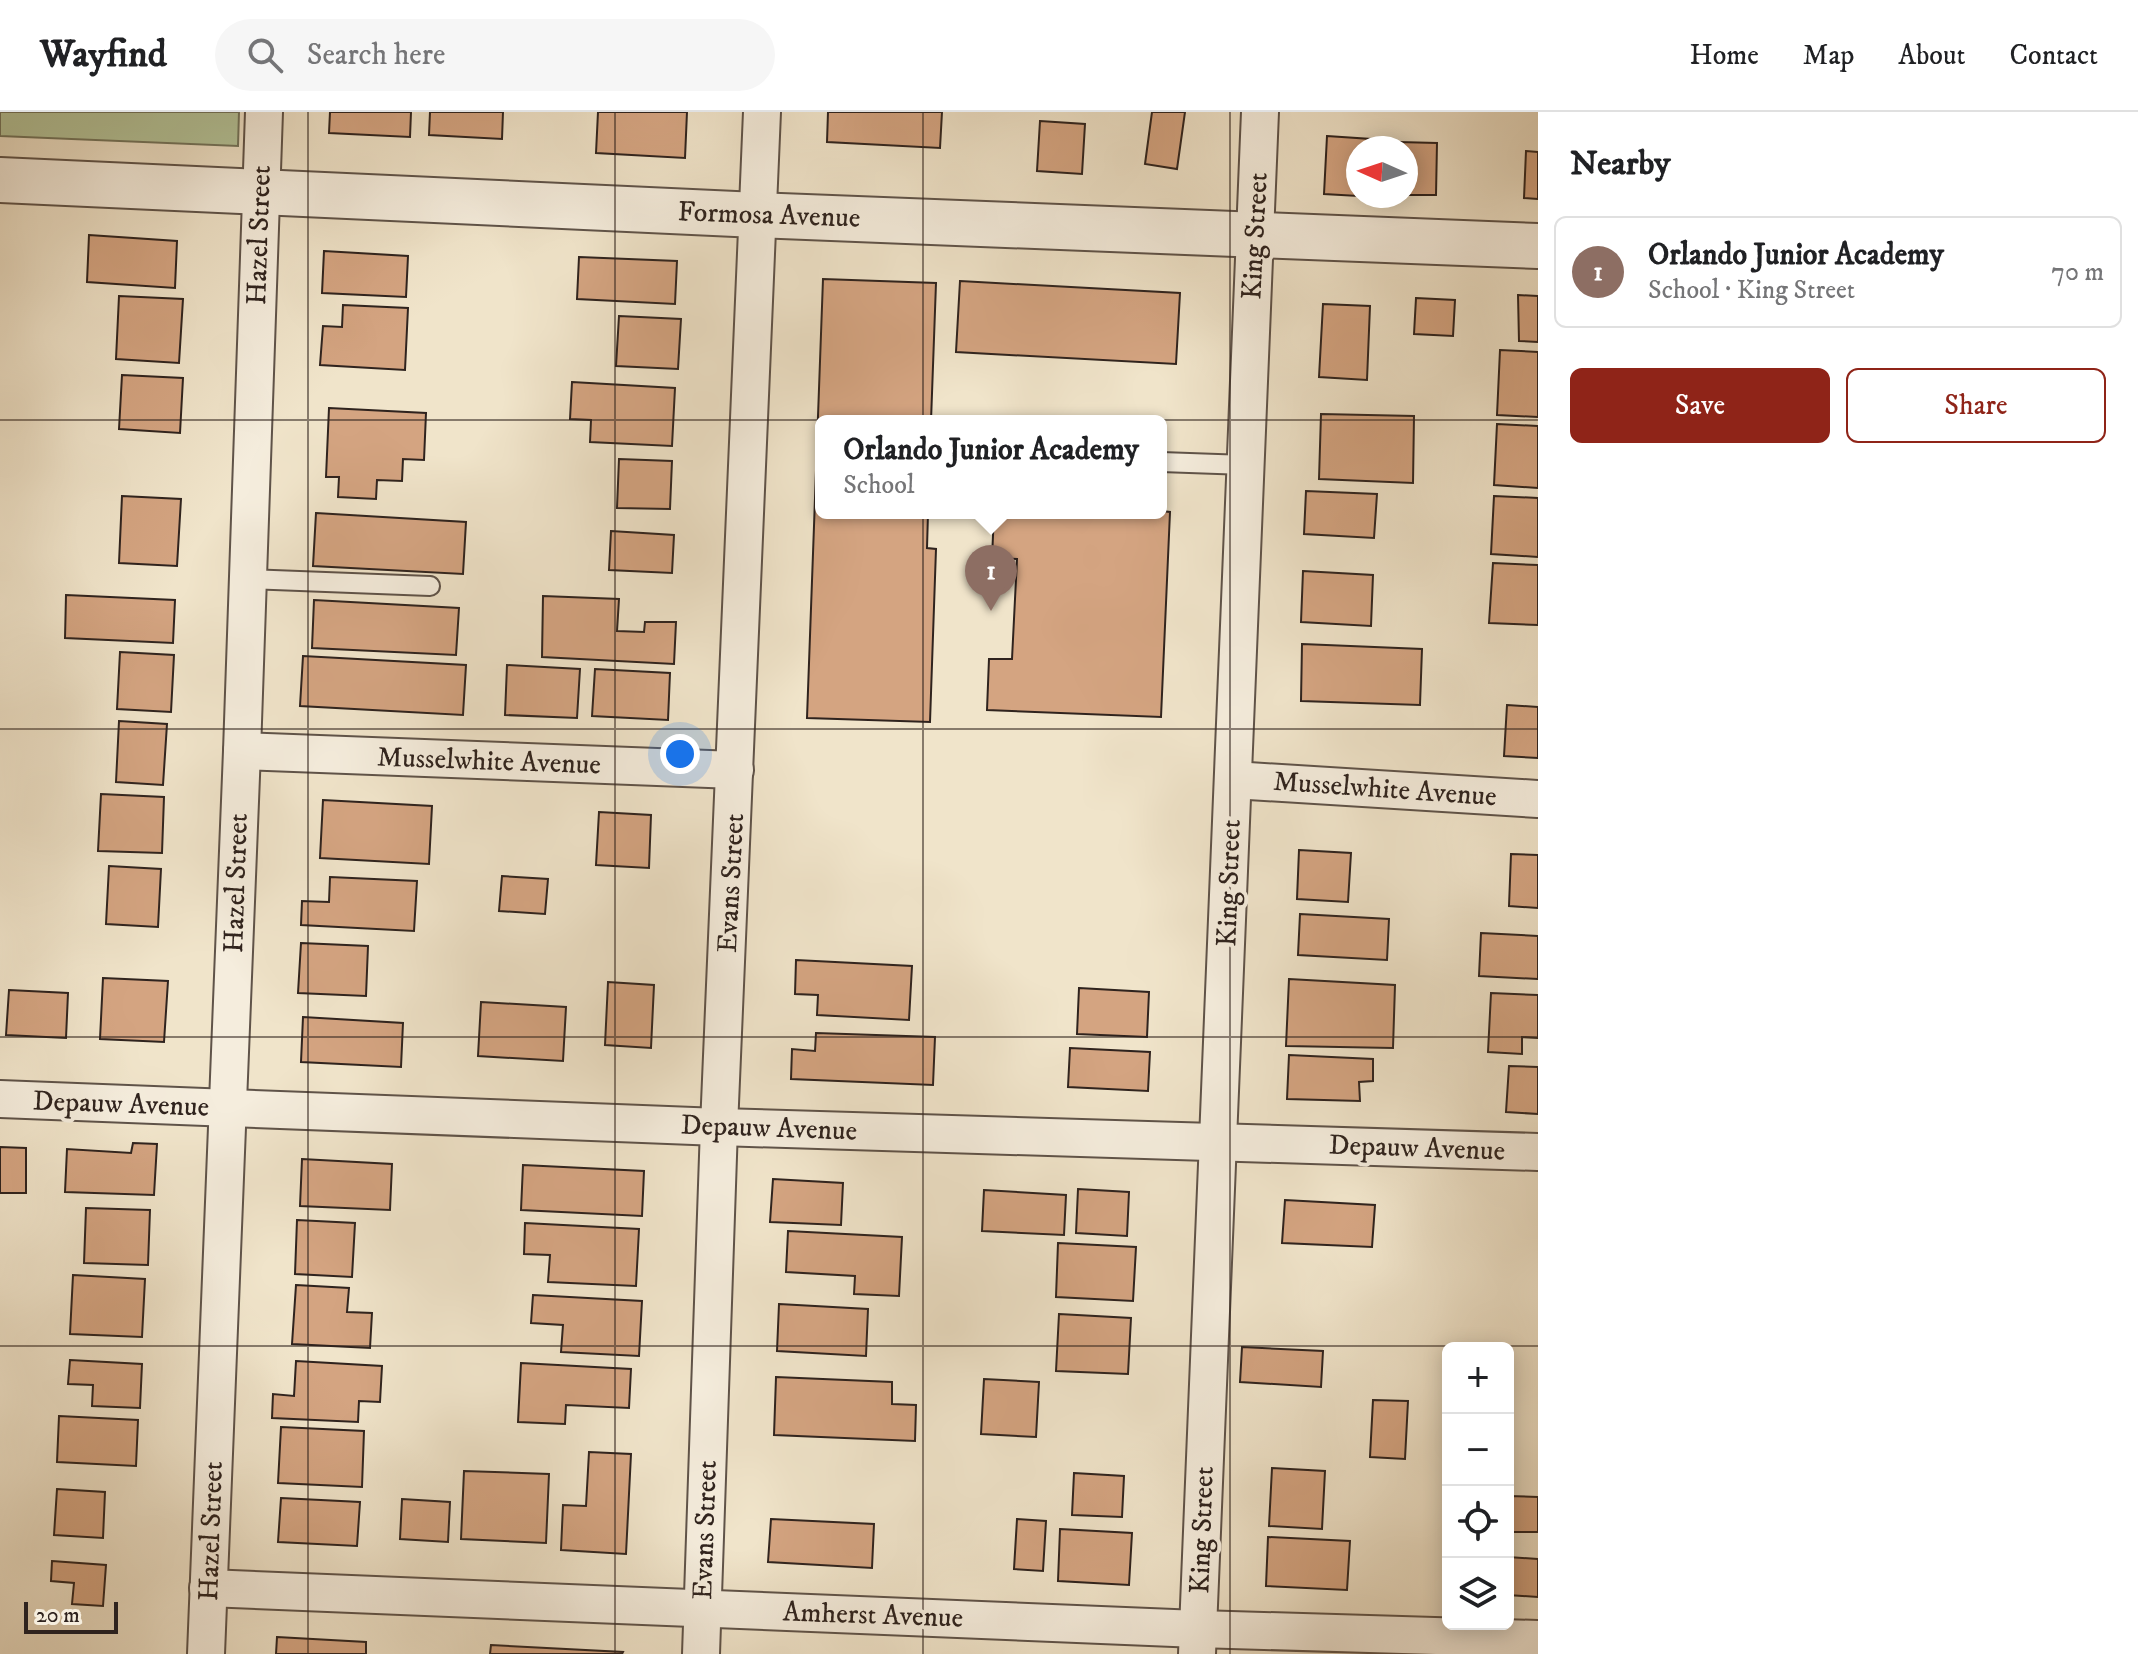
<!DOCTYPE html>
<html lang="en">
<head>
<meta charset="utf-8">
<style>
  body { margin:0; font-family:"IM FELL DW Pica",serif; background:#f6f6f6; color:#202124 }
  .controls { position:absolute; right:24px; bottom:24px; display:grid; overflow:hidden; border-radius:12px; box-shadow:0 4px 20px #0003 }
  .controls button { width:72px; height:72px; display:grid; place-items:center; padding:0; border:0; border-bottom:2px solid #e0e0e0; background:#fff; color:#202124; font:40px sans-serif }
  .compass { position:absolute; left:1346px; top:24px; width:72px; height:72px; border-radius:50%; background:#fff; box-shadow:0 4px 20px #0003; rotate:273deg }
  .scale { position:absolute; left:24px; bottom:20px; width:94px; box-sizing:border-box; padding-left:8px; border:4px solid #2f231e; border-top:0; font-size:22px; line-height:28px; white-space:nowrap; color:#2f231e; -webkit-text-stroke:6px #f5eddd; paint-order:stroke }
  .you { position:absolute; left:680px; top:642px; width:28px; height:28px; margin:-20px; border:6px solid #fff; border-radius:50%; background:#1a73e8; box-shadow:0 0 0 12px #1a73e833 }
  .badge { display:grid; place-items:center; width:52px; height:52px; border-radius:50%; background:#8f2418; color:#fff; font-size:26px; font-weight:700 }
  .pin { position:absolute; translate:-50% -66px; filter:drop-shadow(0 2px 4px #0008) }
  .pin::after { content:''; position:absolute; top:42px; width:28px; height:24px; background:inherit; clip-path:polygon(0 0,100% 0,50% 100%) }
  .popup { position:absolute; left:815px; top:303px; width:352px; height:104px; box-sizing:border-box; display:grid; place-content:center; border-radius:12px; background:#fff; filter:drop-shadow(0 2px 6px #0005); font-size:26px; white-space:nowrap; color:#757577 }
  .popup b { font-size:30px; color:#202124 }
  .popup::after { content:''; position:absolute; left:50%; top:100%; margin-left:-16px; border:16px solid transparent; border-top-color:#fff }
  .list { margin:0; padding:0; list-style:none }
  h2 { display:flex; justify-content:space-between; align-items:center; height:104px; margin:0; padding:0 32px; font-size:34px }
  h2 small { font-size:26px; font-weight:400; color:#757577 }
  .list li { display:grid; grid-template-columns:52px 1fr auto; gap:24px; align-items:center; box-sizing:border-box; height:112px; margin:0 16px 16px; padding:0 16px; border:2px solid #e0e0e0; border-radius:12px }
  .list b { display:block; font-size:30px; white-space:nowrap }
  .list p { margin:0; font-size:26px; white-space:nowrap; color:#757577 }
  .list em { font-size:26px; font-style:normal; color:#757577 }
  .actions { display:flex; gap:16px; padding:24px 32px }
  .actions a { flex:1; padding:18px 0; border:2px solid #8f2418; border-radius:12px; text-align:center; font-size:28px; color:#8f2418 }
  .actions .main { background:#8f2418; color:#fff }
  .icon { flex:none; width:44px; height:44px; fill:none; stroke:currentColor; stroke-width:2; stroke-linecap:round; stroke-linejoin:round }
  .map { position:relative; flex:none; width:1538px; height:1542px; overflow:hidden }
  header { display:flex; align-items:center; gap:48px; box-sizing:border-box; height:112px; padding:0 40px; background:#fff; border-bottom:2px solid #e0e0e0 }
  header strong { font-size:38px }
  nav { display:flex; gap:44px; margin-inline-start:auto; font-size:28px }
  .search { width:560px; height:72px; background:#f6f6f6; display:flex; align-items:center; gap:20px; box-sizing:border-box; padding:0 28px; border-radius:44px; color:#757577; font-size:30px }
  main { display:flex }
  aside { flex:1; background:#fff }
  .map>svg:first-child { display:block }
  .green { fill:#b4c59b; stroke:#72745c; stroke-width:2 }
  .building { fill:#d4a481; stroke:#2f231e; stroke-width:2 }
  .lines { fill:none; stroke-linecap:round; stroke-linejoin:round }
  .service-casing { stroke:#5f5349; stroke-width:22 }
  .minor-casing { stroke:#5f5349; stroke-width:40 }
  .tertiary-casing { stroke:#5f5349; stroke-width:48 }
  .service { stroke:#f5eddd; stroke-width:18 }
  .minor { stroke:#f5eddd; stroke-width:36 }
  .tertiary { stroke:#f5eddd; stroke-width:44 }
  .grid { fill:none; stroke:#2f231e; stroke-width:2; stroke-opacity:0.55 }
  .labels { text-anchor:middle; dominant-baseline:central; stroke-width:8; stroke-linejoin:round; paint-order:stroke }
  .street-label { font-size:28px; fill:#2f231e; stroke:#f5eddd }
</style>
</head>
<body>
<header>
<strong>Wayfind</strong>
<div class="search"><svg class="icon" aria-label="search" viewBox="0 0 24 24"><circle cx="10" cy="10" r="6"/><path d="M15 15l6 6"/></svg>Search here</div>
<nav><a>Home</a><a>Map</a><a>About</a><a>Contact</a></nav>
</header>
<main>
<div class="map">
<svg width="1538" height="1542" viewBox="0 0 1538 1542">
  <rect width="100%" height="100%" fill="#f0e4ca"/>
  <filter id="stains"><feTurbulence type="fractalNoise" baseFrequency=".0025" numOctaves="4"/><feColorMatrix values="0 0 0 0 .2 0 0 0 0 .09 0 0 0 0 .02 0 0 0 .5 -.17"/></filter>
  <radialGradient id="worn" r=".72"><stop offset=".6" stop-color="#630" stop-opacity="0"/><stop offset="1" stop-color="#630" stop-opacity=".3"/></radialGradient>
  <!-- green -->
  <path class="green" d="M0,0H239L238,34L0,24Z"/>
  <!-- building -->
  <g class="building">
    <path d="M330,0H411L410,25L329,21Z"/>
    <path d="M430,0H503L502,27L429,23Z"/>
    <path d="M598,0H687L685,46L596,41Z"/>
    <path d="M828,0H942L940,36L827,30Z"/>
    <path d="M1152,0H1185L1177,57L1145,52Z"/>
    <path d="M1040,9L1085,12L1082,62L1037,59Z"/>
    <path d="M1327,24L1371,27L1370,36H1358V84L1324,82Z"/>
    <path d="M1398,30L1437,31L1436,83H1406V36H1398Z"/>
    <path d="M1526,39L1538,40V87L1524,86Z"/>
    <path d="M89,123L177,129L175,176L87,170Z"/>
    <path d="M324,139L408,144L406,185L322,181Z"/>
    <path d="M579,145L677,149L675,192L577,187Z"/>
    <path d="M823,167L936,171L931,309H821V401H928L927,436L936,437L930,610L807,606Z"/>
    <path d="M960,169L1180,181L1176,252L956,240Z"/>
    <path d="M1518,183L1538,184V230L1519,229Z"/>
    <path d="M119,184L183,187L179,251L116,247Z"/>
    <path d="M1416,186L1455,188L1453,224L1414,222Z"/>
    <path d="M1323,192L1370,194L1367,268L1319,265Z"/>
    <path d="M343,193L408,196L405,258L320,253L323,214L342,215Z"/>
    <path d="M619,204L681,207L678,257L616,254Z"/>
    <path d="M1500,238L1538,240V305L1497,303Z"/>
    <path d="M122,263L183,266L180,321L119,317Z"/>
    <path d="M572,270L675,276L672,334L590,330L591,308L570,307Z"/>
    <path d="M329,296L426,301L424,348L403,347L402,369L377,368L376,387L338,385L339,365H326Z"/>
    <path d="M1321,302L1414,304L1413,371L1319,367Z"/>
    <path d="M1497,312L1538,314V376L1494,373Z"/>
    <path d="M619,347L672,349L670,397L617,396Z"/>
    <path d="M1306,379L1377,382L1374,426L1304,422Z"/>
    <path d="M122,384L181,387L177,454L119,451Z"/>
    <path d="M1494,384L1538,386V445L1491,442Z"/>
    <path d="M1161,399L1170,400L1161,605L987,598L989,547H1012L1017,447L992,446L994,401H1161Z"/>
    <path d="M316,401L466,410L463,462L313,454Z"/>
    <path d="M611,419L674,423L672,461L609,458Z"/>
    <path d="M1493,451L1538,453V513L1489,511Z"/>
    <path d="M1303,459L1373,463L1371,514L1301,510Z"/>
    <path d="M66,483L175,488L173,531L65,526Z"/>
    <path d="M543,484L619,487L617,519L644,520L645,510H676L674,552L542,545Z"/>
    <path d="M314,488L459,496L456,543L312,536Z"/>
    <path d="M1302,532L1422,537L1420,593L1301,589Z"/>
    <path d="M120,540L174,543L171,600L117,597Z"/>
    <path d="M303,544L466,553L463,603L300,594Z"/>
    <path d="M507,553L580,557L577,606L505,603Z"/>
    <path d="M595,557L670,561L668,608L592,604Z"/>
    <path d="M1507,593L1538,595V646L1504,644Z"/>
    <path d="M119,609L167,612L163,673L116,670Z"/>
    <path d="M101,682L164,685L162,741L98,739Z"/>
    <path d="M323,688L432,694L429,752L320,746Z"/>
    <path d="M599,700L651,703L649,756L596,753Z"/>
    <path d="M1299,738L1351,741L1348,790L1297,787Z"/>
    <path d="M1511,742L1538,743V796L1509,794Z"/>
    <path d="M109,754L161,757L158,815L106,812Z"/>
    <path d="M502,764L548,767L545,802L499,799Z"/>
    <path d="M330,765L417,769L414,819L301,813L302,789L329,790Z"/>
    <path d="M1300,802L1389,807L1387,848L1298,843Z"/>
    <path d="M1481,821L1538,824V867L1479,864Z"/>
    <path d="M301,831L368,834L366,884L298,881Z"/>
    <path d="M796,848L912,854L909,908L817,903L818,883L795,882Z"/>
    <path d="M103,866L168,869L164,930L100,927Z"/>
    <path d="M1289,867L1395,873L1393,936L1286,934Z"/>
    <path d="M608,870L654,873L651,936L605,933Z"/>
    <path d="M1079,876L1149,880L1147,925L1077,922Z"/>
    <path d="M9,878L68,881L66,926L6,923Z"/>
    <path d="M1491,881L1538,883V926L1522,925V942L1488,940Z"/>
    <path d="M481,890L566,895L563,949L478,944Z"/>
    <path d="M303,905L403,911L401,955L301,950Z"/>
    <path d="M816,921L935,925L933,973L791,967L792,937L815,939Z"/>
    <path d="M1070,936L1150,940L1148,979L1068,975Z"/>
    <path d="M1289,943L1373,947V969L1359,970L1360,989L1287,987Z"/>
    <path d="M1509,954L1538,955V1002L1506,1000Z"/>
    <path d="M133,1031L157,1032L154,1083L65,1080L67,1037L131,1041Z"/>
    <path d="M0,1035L26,1036V1081H0Z"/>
    <path d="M302,1047L392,1052L390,1098L300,1094Z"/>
    <path d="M523,1053L644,1059L642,1104L521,1098Z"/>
    <path d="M773,1067L843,1071L841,1113L770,1110Z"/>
    <path d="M1078,1077L1129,1080L1127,1124L1076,1121Z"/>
    <path d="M984,1078L1066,1083L1064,1123L982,1119Z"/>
    <path d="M1285,1088L1375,1093L1372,1135L1282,1131Z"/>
    <path d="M86,1096L150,1098L148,1153L84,1151Z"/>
    <path d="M297,1108L355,1111L352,1165L295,1162Z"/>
    <path d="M525,1111L639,1117L636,1174L548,1170L550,1143L524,1142Z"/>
    <path d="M788,1119L902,1125L899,1184L854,1182L855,1164L786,1160Z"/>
    <path d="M1058,1131L1136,1135L1133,1189L1056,1185Z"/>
    <path d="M73,1163L145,1167L142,1225L70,1222Z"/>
    <path d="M296,1173L349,1176L347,1200L372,1201L370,1236L292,1232Z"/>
    <path d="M533,1183L642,1189L639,1244L561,1240L563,1213L531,1211Z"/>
    <path d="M779,1192L868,1197L866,1244L777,1239Z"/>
    <path d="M1059,1202L1131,1206L1128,1262L1056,1259Z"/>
    <path d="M1242,1235L1323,1239L1321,1275L1240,1270Z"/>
    <path d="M70,1248L142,1252L140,1296L92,1294L93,1273L68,1272Z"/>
    <path d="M296,1249L382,1254L380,1290L359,1289L358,1310L272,1306L273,1282L294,1284Z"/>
    <path d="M521,1251L631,1257L629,1296L566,1293L565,1312L518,1310Z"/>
    <path d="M776,1265L892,1270V1292L916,1293L915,1329L774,1323Z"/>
    <path d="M984,1267L1039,1270L1036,1325L981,1322Z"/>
    <path d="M1373,1288L1408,1289L1405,1347L1370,1345Z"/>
    <path d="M59,1304L138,1308L136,1354L57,1350Z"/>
    <path d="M281,1315L364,1319L362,1375L278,1371Z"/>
    <path d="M589,1340L631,1342L626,1442L561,1438L563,1393L586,1394Z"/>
    <path d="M1272,1356L1325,1359L1322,1417L1269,1414Z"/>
    <path d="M464,1359L549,1362L546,1431L461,1427Z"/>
    <path d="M1074,1361L1124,1364L1122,1405L1072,1403Z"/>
    <path d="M57,1377L105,1380L103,1426L54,1423Z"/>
    <path d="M1508,1384L1538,1385V1420H1508Z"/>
    <path d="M281,1386L360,1390L357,1434L278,1430Z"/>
    <path d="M402,1387L450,1390L448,1430L400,1427Z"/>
    <path d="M771,1407L874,1412L872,1456L768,1450Z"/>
    <path d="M1017,1407L1046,1409L1043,1459L1014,1457Z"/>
    <path d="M1060,1417L1132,1421L1129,1473L1058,1469Z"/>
    <path d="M1268,1425L1350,1429L1347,1478L1266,1474Z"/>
    <path d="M1508,1445L1538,1447V1485L1508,1483Z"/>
    <path d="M52,1449L106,1453L103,1494L72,1492L74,1471L51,1469Z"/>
    <path d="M277,1525L366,1530V1542H276Z"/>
    <path d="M491,1533L623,1540L622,1542H490Z"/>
  </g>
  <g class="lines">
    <defs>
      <g id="service">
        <path d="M1161,350L1246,353"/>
        <path d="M248,467L430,474"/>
      </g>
      <g id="minor">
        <path d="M242,639L735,658"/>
        <path d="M1233,668L1538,687"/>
        <path d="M0,987L719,1015L1538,1040"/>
        <path d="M208,1476L1198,1517L1538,1527"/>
        <path d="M206,1542L242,639L264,0"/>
        <path d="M701,1542L719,1015L762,0"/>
        <path d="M1197,1542L1260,0"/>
      </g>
      <path id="tertiary" d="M0,68L757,103L1538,134"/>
    </defs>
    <!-- service casing -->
    <use href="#service" class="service-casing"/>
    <!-- minor casing -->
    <use href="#minor" class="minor-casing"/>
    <!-- tertiary casing -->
    <use href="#tertiary" class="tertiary-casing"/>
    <!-- service -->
    <use href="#service" class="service"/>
    <!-- minor -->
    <use href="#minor" class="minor"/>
    <!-- tertiary -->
    <use href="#tertiary" class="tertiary"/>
  </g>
  <!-- grid -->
  <path class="grid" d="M308,0V1542M615,0V1542M923,0V1542M1230,0V1542M0,308H1538M0,617H1538M0,925H1538M0,1234H1538"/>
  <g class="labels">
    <!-- street labels -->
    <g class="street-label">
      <text transform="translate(769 103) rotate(2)">Formosa Avenue</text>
      <text transform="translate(259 123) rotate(-88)">Hazel Street</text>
      <text transform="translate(1255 124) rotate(-87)">King Street</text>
      <text transform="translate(489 649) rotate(2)">Musselwhite Avenue</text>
      <text transform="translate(1385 677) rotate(4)">Musselwhite Avenue</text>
      <text transform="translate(236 771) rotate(-88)">Hazel Street</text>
      <text transform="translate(731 771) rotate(-87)">Evans Street</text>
      <text transform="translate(1229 771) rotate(-88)">King Street</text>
      <text transform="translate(121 992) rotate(2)">Depauw Avenue</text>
      <text transform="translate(769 1016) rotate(2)">Depauw Avenue</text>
      <text transform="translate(1417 1036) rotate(2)">Depauw Avenue</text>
      <text transform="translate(705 1418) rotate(-88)">Evans Street</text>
      <text transform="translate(1202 1418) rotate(-88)">King Street</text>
      <text transform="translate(211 1419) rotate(-88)">Hazel Street</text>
      <text transform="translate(873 1503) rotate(2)">Amherst Avenue</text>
    </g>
  </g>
  <rect width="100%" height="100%" filter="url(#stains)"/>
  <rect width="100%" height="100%" fill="url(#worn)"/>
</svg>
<div class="controls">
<button>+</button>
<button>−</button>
<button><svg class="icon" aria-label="locate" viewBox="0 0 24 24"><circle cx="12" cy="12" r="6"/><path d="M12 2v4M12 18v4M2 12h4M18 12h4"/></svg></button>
<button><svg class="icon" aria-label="layers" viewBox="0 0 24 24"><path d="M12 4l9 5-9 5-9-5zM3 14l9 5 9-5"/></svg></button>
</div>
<svg class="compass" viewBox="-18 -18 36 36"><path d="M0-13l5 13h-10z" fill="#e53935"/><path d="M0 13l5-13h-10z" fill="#757577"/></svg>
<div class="scale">20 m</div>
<div class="you"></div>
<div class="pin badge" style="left:991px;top:499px;background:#8d6e63">1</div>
<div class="popup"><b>Orlando Junior Academy</b>School</div>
</div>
<aside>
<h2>Nearby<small></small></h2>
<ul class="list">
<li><span class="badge" style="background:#8d6e63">1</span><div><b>Orlando Junior Academy</b><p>School · King Street</p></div><em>70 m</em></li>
</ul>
<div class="actions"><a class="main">Save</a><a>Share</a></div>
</aside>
</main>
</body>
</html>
